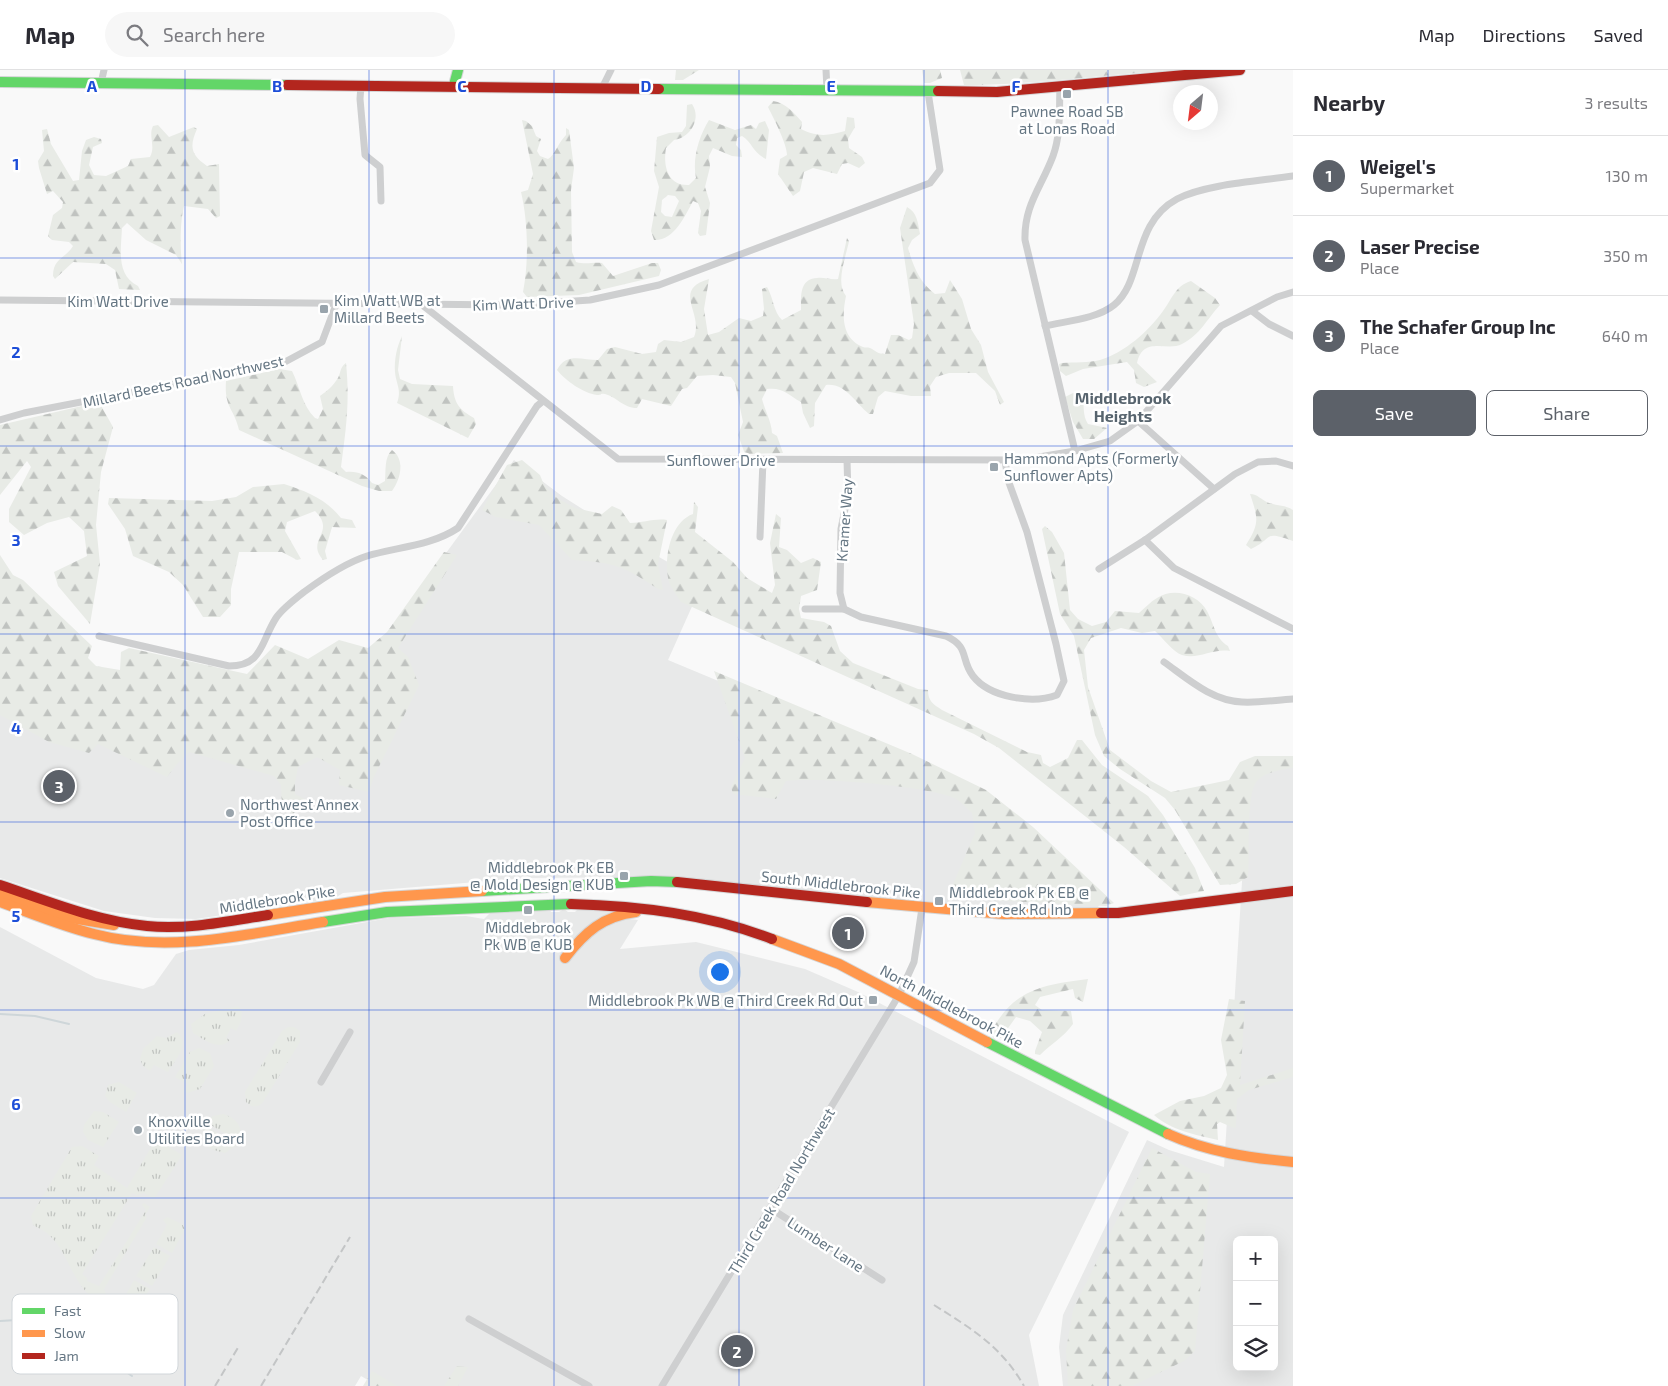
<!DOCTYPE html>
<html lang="en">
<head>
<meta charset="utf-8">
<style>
  body { margin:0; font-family:"Exo 2",sans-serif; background:#f7f7f7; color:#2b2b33 }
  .controls { position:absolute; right:15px; bottom:15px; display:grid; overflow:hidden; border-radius:8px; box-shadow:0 5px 20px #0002 }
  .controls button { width:45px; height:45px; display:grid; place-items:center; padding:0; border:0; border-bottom:1px solid #e1e1e2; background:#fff; color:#2b2b33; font:25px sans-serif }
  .compass { position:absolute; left:1173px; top:15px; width:45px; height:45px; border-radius:50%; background:#fff; box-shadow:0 5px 20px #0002; rotate:208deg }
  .you { position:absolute; left:719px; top:901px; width:18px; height:18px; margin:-12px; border:4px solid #fff; border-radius:50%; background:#1a73e8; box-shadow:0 0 0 8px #1a73e833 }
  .badge { display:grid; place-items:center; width:32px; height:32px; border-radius:50%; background:#5c6169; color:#fff; font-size:16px; font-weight:700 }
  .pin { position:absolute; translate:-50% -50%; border:2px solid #fff; box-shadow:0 1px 5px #0006 }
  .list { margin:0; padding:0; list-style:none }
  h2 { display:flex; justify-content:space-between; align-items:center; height:65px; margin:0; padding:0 20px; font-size:21px }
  h2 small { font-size:16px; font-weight:400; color:#7c7c81 }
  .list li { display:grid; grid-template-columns:32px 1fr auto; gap:15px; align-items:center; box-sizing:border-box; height:80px; padding:0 20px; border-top:1px solid #e1e1e2 }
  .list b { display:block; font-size:19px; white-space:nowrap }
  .list p { margin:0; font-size:16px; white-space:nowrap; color:#7c7c81 }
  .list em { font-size:16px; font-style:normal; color:#7c7c81 }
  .actions { display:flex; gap:10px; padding:15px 20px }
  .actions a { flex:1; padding:11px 0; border:1px solid #5c6169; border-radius:8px; text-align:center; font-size:18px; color:#5c6169 }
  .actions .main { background:#5c6169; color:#fff }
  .icon { flex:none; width:28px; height:28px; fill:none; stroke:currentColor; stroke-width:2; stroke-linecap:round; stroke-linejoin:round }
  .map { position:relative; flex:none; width:1293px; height:1316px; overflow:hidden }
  header { display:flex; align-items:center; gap:30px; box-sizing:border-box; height:70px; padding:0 25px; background:#fff; border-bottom:1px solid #e1e1e2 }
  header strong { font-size:24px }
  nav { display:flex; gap:28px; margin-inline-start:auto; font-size:18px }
  .search { width:350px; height:45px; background:#f7f7f7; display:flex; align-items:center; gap:12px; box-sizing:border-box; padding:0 18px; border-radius:28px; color:#7c7c81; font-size:19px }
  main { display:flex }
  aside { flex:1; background:#fff }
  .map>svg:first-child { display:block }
  .built { fill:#e8e9e9; fill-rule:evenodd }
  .grass { fill:url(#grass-tufts) }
  .forest { fill:url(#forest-firs); fill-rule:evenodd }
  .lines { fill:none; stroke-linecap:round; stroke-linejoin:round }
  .stream { stroke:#ced6d9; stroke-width:2 }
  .fast-casing { stroke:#d5d6d7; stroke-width:12 }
  .slow-casing { stroke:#d5d6d7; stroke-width:12 }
  .jam-casing { stroke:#d5d6d7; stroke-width:12 }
  .street { stroke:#cecfd0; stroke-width:7 }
  .fast { stroke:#63d668; stroke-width:10 }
  .slow { stroke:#ff974d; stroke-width:10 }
  .jam { stroke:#b3261e; stroke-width:10 }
  .rail { stroke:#c3c5c6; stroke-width:2; stroke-dasharray:8 4; stroke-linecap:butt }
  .grid { fill:none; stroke:#1d4ed8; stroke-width:1; stroke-opacity:0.55 }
  .poi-dot { fill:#99a4ac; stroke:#fff; stroke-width:2 }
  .labels { text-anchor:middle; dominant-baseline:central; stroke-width:5; stroke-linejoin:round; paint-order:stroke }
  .poi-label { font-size:15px; fill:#657683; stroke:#fff; text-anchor:start }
  .street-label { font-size:15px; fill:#657683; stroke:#fff }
  .neighbourhood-label { font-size:16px; font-weight:bold; fill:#57646e; stroke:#fff }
  .key { fill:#fff; stroke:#d1d6da; stroke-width:1 }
  .key-label { font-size:14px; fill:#657683 }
  .grid-label { font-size:16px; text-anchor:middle; font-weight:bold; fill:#1d4ed8; stroke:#fff; stroke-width:5; stroke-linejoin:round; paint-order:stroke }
</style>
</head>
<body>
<header>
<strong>Map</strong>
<div class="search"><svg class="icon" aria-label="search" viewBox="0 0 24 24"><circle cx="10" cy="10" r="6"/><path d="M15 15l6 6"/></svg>Search here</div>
<nav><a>Map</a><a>Directions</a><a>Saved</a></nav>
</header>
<main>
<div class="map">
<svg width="1293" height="1316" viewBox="0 0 1293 1316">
  <defs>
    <pattern id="grass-tufts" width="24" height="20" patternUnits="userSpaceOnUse" patternTransform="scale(1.25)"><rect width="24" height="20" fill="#e8ebe6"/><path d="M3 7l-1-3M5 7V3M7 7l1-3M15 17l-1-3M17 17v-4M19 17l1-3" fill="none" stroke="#c0c3c0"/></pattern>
    <pattern id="forest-firs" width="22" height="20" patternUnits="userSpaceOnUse" patternTransform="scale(1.25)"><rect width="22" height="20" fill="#e8ebe6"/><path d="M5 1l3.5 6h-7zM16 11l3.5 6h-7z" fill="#c0c3c0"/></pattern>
  </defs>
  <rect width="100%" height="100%" fill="#f9f9f9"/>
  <!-- built -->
  <g class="built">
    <path d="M514,390L562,426L652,483L703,512L668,590L917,694L1103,830L1098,837L1026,838L967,835L659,807L526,808L343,823L335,828L196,849L155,848L104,841L0,808V608L308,672Z"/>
    <path d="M1293,691V1316H1063L1059,1277L1063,1245L1147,1070L1169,1080L1224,1097L1249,701ZM1237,1170H1274V1297H1237Z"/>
    <path d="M549,838L551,842H559L564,839L568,842H575L579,838L613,840L620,848L638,850L620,879L696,872L805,899L858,922L1129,1062L1029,1265L1039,1316H378L361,1306L355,1316H0V857L96,908L143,919L154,915L176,884L189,880L239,875L389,848L466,846L484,849L492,841Z"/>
  </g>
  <!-- grass -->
  <g class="grass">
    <path d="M238,936L242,942L241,951L236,961L231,958L226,968L230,970C219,982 204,969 193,963L191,954L205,944Z"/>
    <path d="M288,957H294L300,961V972L263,1032C258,1038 252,1038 246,1032L245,1022L282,961Z"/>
    <path d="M177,962C191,974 175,990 168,1002L154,995L150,1001L143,996L140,989L143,979L157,966L166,968Z"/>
    <path d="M199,978L210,983L214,996L200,1019L187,1023L184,1021L188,1014L175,1007L190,982Z"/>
    <path d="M119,1012L137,1023L126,1042L110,1032L105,1026L108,1015Z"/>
    <path d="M94,1041L103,1042L119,1052L103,1077L88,1070L83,1062L84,1055Z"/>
    <path d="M223,1044C237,1048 244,1058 239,1072L206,1052L213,1046Z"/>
    <path d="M204,1055L237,1075L225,1083L210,1079L202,1068Z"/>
    <path d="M156,1069L182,1085L154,1129L144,1123L137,1125L132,1123L82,1204L87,1208V1211L99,1216L146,1140L142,1135L144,1133L150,1137L145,1145L147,1147L104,1219L107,1226L104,1231L100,1232C73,1219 70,1184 49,1165C44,1160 38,1158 33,1155L31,1146L72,1077L82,1076L99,1086L94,1095L127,1118Z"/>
    <path d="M167,1147L182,1154L185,1159L172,1183L156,1174L167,1155L163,1150Z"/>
    <path d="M154,1177L170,1186L152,1216L136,1206Z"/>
    <path d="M134,1210L150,1219L138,1237L125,1240L118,1236L114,1231L116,1228L123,1230Z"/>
  </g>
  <!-- forest -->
  <g class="forest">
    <path d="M699,0L683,10H675L676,0Z"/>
    <path d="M922,0H940L942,8L930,13H924Z"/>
    <path d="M960,0H1177C1106,4 1034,15 964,15Z"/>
    <path d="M773,31C786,33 793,42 802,52L801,59C817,67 828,66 845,61L847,47L854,48L855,57L848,69L849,78L862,87L865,93L859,98L848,93L842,94L837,104L813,98L804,102L800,121L793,126L778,104L780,89L787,85C787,74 774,49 768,37Z"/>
    <path d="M692,34C702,49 690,68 674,70L666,78C663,95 667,116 689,115L696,108C692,89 699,66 709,50L735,60L751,55L756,59L759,53L765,51L769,60L766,89C752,82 753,73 742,66L737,68L736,75L741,80L742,87L732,86L713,78L709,86L710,97L705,117L710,133L706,165L700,166L698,163L701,141L698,133L693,131C685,146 674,171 654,170L651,161L659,117L654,101L657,67L669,63L682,62L686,56L687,35ZM668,125L675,126L679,131L672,147L665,146L661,142L662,130Z"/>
    <path d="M522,50L526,51L532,56L536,66L541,69L537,81L540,86L548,89C555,85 558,73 566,65V58L569,60L574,98L571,120L572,182L576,192C586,195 592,192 602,193L613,206L652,193H658L661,200L659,206L579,225L527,227L523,222C529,192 528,151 521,122L528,120L533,104Z"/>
    <path d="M158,55L169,67L194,57L197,59C189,77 191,85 207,96L219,94L220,146L216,148L208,139L184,136C180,152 180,178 182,194L176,185L146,170L127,153L122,158C121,180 116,205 138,216L140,220L119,219L115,200L106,194L73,192L55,209L53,206C53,188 65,189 73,176L69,172L52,170L48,166L53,145L62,138L63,132L53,121L47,124L39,98L38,91L44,81L42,60L47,59L51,74L73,111L79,110L82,81L86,70L94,67L101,69L102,73L93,77L89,95L94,105L106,106L128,96L131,89L150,87C156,76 148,66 153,56Z"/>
    <path d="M907,137C917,142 918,153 920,164L912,170L908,178C913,196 920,213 935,224L945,223L950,210L962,229L971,259L981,275L988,302L1004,332L1000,335L995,321L976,303H949L936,307L930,316L931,326H911L885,321L878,327L873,344H869C855,333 846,313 826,315L815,333L814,356L810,358L803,343L801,332C788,325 783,317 767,319L762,329C765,341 771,350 772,363L777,366L783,383L745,384L738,365L743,352L735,313L731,307L713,305L697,306L687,318L682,319L671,336L642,329L637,338C623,338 617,327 605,324C599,323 603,325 597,325C583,323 566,311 557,300C566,282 582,290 598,290L607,279L615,277L642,284L656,282L658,274L664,270L681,272L694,267C704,243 671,220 709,209L704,239L708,265L719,262L739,248L751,251L763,246L764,239L762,219L767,217C774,229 773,241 782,250L801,240C801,227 799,209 817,208C824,207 830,210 838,209L847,168L849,171C846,187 835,213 846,226C842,245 841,268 863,277C865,278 868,277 870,278C876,281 878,284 885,284L891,265H898L909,270L912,268L914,254L900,158Z"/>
    <path d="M1191,211L1215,228L1220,235C1207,249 1200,265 1182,274C1167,282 1143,265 1137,293L1157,312L1144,317L1136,313L1134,300L1127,292L1083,299L1066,306L1060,301L1059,294L1062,293C1074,292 1089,293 1100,290C1124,283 1149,261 1163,241C1172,229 1175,216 1191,211Z"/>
    <path d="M402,266L398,300L400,309L412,314L453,316C454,334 460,340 474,348L476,354L468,368L397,333C402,320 396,314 395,302C394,290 397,276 402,266Z"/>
    <path d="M346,293C350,332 346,359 341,397L346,402C358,401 365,404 372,413L378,415L385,411C386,401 384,387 392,380C406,390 400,410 392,421H379L362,416L239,360C234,338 224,338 226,311L279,299L292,301C300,317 302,335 315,348L318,349L323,339L320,326C327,321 333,316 338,308C341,302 340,297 346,293Z"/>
    <path d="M1073,323L1082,326C1085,336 1082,345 1088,354L1107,358L1094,369H1083L1073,352L1065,327Z"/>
    <path d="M99,332L113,357L101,402L96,455L100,494L90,554L58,516L54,502L87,486L84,461L69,447L47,453L24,465L9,452V439L31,397L27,391L0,425V355Z"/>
    <path d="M522,390L540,405L544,415L557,428L575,438L602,444L612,436L621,440L630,453C643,453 655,448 667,450L658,494L663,520L658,519C624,496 613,492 572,490L539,455L496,447L482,440L507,395Z"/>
    <path d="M284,414C306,421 326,429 341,448L352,450L356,458L332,457L325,481L327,489L323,490C305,469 337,463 315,441L287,452L285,461L301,489L297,490L282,482H239L231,519V535L220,547H203L183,515L169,502L133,486L125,459L108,434L109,428L212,431L236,427L253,417Z"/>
    <path d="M1250,424C1258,424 1261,430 1269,433C1277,436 1285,435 1293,440V471C1262,460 1275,468 1251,479L1246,475C1260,453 1258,448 1250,424Z"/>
    <path d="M694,432L698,437L695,462L733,492L747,508L772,523L775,515L770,473L776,444L781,448L779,477L787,480L801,493L813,488L821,492L817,520L801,526L799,539L801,548L824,552L831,556L840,581L853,593L918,619L928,620C928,631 933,634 942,640L1027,682L1041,685L1043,693L1050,697L1068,688L1077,670H1082L1102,695L1148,726L1163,745L1195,798L1204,821L1180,826L1124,777L999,678L974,664L681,532C677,525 671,518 669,512C663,490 670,452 693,444Z"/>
    <path d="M1045,456L1052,462L1064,483L1070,540L1078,549L1092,556L1106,552L1115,541L1139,543C1145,538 1150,532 1157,528C1173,517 1198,524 1207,541C1214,554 1215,568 1228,576L1230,581C1213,578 1198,590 1182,585C1173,582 1163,568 1155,561L1142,563L1121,558L1091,568L1084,580L1088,617L1110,680L1151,711L1171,722L1229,710L1240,692L1255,686H1293V698C1282,699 1261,703 1255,714C1246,732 1250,784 1248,807L1236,814L1220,815L1175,740L1165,728L1120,699L1104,686L1095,665L1074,566L1060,544L1042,459Z"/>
    <path d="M444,482L457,485L398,578L408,587L419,615L373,709L369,722L339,715L340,700L317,687L298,697L295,713V724L307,730L293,744L282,737L281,715L274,706L189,682L177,694L167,707L98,674L89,683L49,672L0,645V485L13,505L23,510L92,576L88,588L96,596L120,600L121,582L129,578L247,604L275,575L308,589L339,570L368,578L387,562Z"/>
    <path d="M714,601L912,684L986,720L1033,757L1114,833L1106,836L947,828L975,763L972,743C967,739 961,731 954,728C927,716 817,707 786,711L776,729L733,724L731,717L745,688Z"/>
    <path d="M1088,909L1083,932L1075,928L1073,919L1040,927L1035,935L1042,940L1071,941L1073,954C1064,967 1051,974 1040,985L1035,984V981L1042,962L1030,951L1016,947L1001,968L994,969L990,964C1013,919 1042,915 1088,909Z"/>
    <path d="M1229,929L1245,931L1240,1015L1293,998V1007L1249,1020L1237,1029L1236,1057L1234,1058L1220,1052L1217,1054L1218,1070C1195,1065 1171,1060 1154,1045L1180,1031L1204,1026L1221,1018L1227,1005L1221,970Z"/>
    <path d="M1152,1078L1196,1102L1210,1104L1195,1281L1184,1291L1132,1316H1068L1066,1280L1073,1240Z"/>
    <path d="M457,1296L468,1297L458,1316H444Z"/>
    <path d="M372,1301L397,1316H363Z"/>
  </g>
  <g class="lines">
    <!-- stream -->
    <g class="stream">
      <path d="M0,944L35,946L69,954"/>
      <path d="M0,1251L17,1250L58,1255L82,1268L91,1278L132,1306"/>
    </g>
    <defs>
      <g id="fast">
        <path d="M0,12L287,15"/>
        <path d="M454,15L458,0"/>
        <path d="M659,19L938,21"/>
        <path d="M482,821L651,811L677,812"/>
        <path d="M323,852L387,842L571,834"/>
        <path d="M987,972L1168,1064"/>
      </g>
      <g id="slow">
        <path d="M0,823L71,848L114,855"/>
        <path d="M0,832C31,843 62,856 94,864C169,884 248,864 323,852"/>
        <path d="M867,832L1004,844L1101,843"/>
        <path d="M268,845L385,827L482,821"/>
        <path d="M772,869L839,894L987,972"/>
        <path d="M565,888C585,862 603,846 636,842"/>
        <path d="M1168,1064C1208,1082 1250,1088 1293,1092"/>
      </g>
      <g id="jam">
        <path d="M287,15L659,19"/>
        <path d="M938,21L997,22L1240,0"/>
        <path d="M677,812L867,832"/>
        <path d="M0,815C48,831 96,851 147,856C188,860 229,851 268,845"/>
        <path d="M571,834C640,836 707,844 772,869"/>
        <path d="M1101,843H1118L1293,821"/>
      </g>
    </defs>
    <!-- fast casing -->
    <use href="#fast" class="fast-casing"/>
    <!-- slow casing -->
    <use href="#slow" class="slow-casing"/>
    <!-- jam casing -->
    <use href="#jam" class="jam-casing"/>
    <!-- street -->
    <g class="street">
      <path d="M826,0L827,19"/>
      <path d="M101,13L104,0"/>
      <path d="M361,15L360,29L365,85L380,97L381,131"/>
      <path d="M603,16L611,0"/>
      <path d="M1060,17C1059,41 1061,64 1053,86C1041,118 1024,135 1025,170L1075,381"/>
      <path d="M0,230L515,235L590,230L659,215L930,113L940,100L928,22"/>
      <path d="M421,234L618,389L1021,390L1075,381L1110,371L1138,351L1221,256L1277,227L1293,222"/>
      <path d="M1252,241L1269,254L1293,266"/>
      <path d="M1045,256C1066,251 1097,249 1114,235C1144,211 1131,154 1177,129C1206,114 1260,111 1293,106"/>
      <path d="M0,350L24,343L283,293L322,272L337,232"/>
      <path d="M1138,351L1214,419"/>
      <path d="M760,467L763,390"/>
      <path d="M1145,470L1174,498L1293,559"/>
      <path d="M1099,499L1145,470L1235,404L1258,392L1276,391L1293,396"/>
      <path d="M805,539H844L861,547L946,566C970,577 960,589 973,606C990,628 1033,634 1057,625L1064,611L1056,574L1027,462L1008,410L1005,390"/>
      <path d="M844,539L840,523L841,459L848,424L847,390"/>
      <path d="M99,566L229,596C263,596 261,571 276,548C282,539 295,529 304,522C323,508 345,493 367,486C397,477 431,476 458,458L537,336L543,331"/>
      <path d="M1164,592C1188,609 1212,631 1242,632C1259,633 1276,630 1293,629"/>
      <path d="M321,1012L350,962"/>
      <path d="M770,1138L882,1210"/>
      <path d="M469,1249L589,1316"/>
      <path d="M662,1316L899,925L914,892L922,838"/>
    </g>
    <!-- fast -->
    <use href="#fast" class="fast"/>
    <!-- slow -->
    <use href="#slow" class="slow"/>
    <!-- jam -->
    <use href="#jam" class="jam"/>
    <!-- rail -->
    <g class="rail">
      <path d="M934,1235C972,1259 1001,1276 1024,1316"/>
      <path d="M215,1316L239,1276"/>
      <path d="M261,1316L350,1167"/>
    </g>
  </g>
  <!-- grid -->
  <path class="grid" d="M185,0V1316M369,0V1316M554,0V1316M739,0V1316M924,0V1316M1108,0V1316M0,188H1293M0,376H1293M0,564H1293M0,752H1293M0,940H1293M0,1128H1293"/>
  <!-- markers -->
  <g class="poi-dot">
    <rect x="1062" y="19" width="10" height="10" rx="2.5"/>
    <rect x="319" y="234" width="10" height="10" rx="2.5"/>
    <rect x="989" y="392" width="10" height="10" rx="2.5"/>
    <circle cx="230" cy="743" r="5"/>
    <rect x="619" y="801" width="10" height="10" rx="2.5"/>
    <rect x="934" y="826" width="10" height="10" rx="2.5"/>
    <rect x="523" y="835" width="10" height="10" rx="2.5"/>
    <rect x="868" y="925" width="10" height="10" rx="2.5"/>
    <circle cx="138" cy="1060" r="5"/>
  </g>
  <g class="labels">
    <!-- poi labels -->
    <g class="poi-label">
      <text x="1067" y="41" text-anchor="middle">Pawnee Road SB<tspan x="1067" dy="17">at Lonas Road</tspan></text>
      <text x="334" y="230">Kim Watt WB at<tspan x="334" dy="17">Millard Beets</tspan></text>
      <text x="1004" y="388">Hammond Apts (Formerly<tspan x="1004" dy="17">Sunflower Apts)</tspan></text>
      <text x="240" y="734">Northwest Annex<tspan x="240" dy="17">Post Office</tspan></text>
      <text x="614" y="797" text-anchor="end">Middlebrook Pk EB<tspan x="614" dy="17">@ Mold Design @ KUB</tspan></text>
      <text x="949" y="822">Middlebrook Pk EB @<tspan x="949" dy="17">Third Creek Rd Inb</tspan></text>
      <text x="528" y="857" text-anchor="middle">Middlebrook<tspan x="528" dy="17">Pk WB @ KUB</tspan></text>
      <text x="863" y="930" text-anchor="end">Middlebrook Pk WB @ Third Creek Rd Out</text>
      <text x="148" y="1051">Knoxville<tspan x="148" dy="17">Utilities Board</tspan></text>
    </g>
    <!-- street labels -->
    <g class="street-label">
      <text x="118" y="231">Kim Watt Drive</text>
      <text transform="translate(523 233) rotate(-2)">Kim Watt Drive</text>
      <text transform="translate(183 311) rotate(-12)">Millard Beets Road Northwest</text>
      <text x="721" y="390">Sunflower Drive</text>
      <text transform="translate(844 450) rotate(-86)">Kramer Way</text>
      <text transform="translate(841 814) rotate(6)">South Middlebrook Pike</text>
      <text transform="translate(277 829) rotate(-9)">Middlebrook Pike</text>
      <text transform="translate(952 936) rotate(28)">North Middlebrook Pike</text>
      <text transform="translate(781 1121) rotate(-59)">Third Creek Road Northwest</text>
      <text transform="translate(826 1174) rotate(33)">Lumber Lane</text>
    </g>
    <!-- neighbourhood labels -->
    <g class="neighbourhood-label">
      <text x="1123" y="327">Middlebrook<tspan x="1123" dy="18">Heights</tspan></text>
    </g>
  </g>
  <!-- legend -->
  <rect x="12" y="1224" width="166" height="80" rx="8" class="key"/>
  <rect x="22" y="1238" width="23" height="6" fill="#63d668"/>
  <rect x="22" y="1260" width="23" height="7" fill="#ff974d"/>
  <rect x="22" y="1283" width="23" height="6" fill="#b3261e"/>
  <g class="key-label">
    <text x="54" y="1246">Fast</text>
    <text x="54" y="1268">Slow</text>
    <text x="54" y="1291">Jam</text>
  </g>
  <g class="grid-label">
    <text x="92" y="22">A</text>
    <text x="277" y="22">B</text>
    <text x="462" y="22">C</text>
    <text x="646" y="22">D</text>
    <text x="831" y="22">E</text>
    <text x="1016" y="22">F</text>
    <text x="16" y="100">1</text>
    <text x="16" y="288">2</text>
    <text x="16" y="476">3</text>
    <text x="16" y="664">4</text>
    <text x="16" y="852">5</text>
    <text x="16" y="1040">6</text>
  </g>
</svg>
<div class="controls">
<button>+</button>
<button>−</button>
<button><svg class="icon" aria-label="layers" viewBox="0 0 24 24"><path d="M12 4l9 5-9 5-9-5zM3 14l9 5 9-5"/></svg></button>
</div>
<svg class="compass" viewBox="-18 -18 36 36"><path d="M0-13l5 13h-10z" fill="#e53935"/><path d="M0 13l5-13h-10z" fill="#7c7c81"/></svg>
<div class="you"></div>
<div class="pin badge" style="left:848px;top:863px">1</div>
<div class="pin badge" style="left:737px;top:1281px">2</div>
<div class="pin badge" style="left:59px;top:716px">3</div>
</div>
<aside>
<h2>Nearby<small>3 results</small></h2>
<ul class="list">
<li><span class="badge">1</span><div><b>Weigel's</b><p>Supermarket</p></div><em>130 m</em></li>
<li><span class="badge">2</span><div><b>Laser Precise</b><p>Place</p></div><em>350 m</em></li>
<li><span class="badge">3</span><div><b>The Schafer Group Inc</b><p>Place</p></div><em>640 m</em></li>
</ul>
<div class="actions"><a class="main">Save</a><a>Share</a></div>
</aside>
</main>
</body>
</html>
